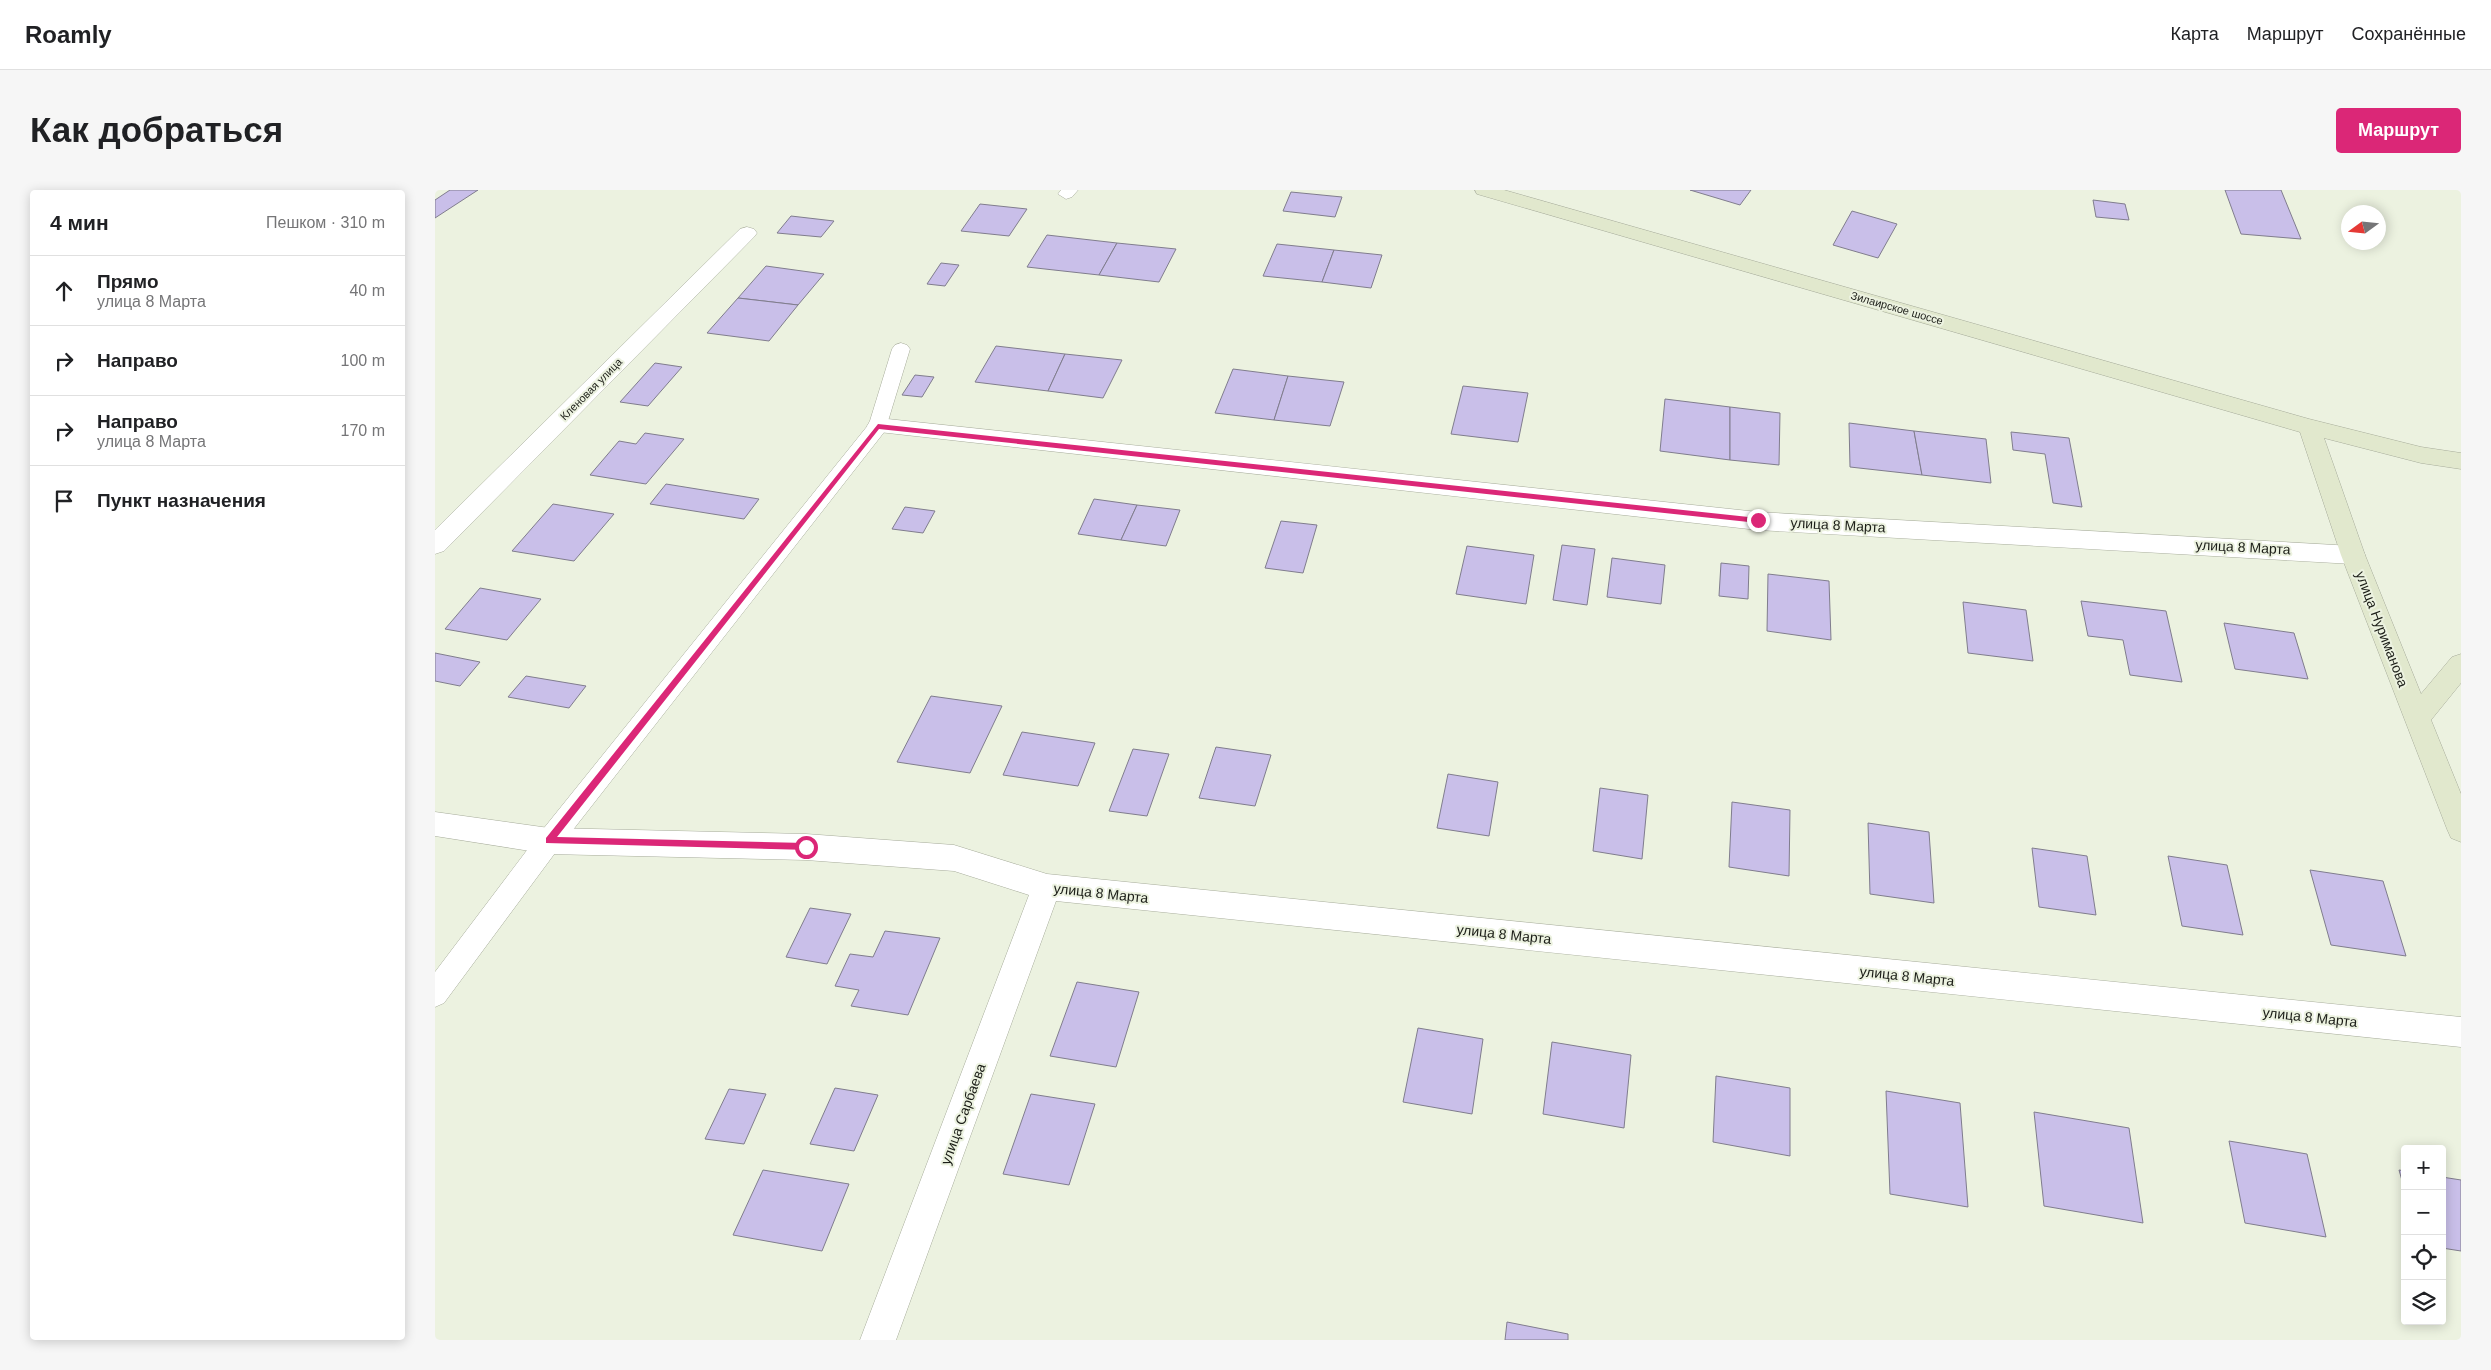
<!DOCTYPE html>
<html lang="ru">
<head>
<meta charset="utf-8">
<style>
  body { margin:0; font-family:Helvetica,sans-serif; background:#f6f6f6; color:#202124 }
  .controls { position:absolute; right:15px; bottom:15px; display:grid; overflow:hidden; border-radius:5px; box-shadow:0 2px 12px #0003 }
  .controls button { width:45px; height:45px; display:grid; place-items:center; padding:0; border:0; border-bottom:1px solid #e0e0e0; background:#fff; color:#202124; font:25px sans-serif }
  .compass { position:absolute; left:1906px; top:15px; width:45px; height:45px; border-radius:50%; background:#fff; box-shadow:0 2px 12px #0003; rotate:255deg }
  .stop { position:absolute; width:15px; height:15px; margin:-11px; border:4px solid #db2777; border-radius:50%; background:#fff }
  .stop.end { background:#db2777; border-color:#fff; box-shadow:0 1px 5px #0008 }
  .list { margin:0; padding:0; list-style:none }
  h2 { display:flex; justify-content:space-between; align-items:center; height:65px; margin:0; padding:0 20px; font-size:21px }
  h2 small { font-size:16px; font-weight:400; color:#757577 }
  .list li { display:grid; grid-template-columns:32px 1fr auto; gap:15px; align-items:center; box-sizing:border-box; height:70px; padding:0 20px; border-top:1px solid #e0e0e0 }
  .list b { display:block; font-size:19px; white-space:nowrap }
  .list p { margin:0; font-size:16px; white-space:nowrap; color:#757577 }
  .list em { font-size:16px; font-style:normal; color:#757577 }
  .icon { flex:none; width:28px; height:28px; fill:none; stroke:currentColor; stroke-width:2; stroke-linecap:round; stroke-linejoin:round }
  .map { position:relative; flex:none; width:2026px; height:1150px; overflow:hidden; border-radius:5px }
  header { display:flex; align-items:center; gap:30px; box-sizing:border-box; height:70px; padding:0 25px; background:#fff; border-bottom:1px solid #e0e0e0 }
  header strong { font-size:24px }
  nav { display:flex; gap:28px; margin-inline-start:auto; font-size:18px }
  .intro { display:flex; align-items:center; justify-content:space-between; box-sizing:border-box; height:120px; padding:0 30px }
  h1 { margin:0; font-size:35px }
  .button { padding:12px 22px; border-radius:5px; background:#db2777; color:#fff; font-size:18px; font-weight:700 }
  main { display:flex; gap:30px; padding:0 30px }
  aside { flex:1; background:#fff; border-radius:5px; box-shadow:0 2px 12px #0003 }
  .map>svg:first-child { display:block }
  .building { fill:#c9bfe9; stroke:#807d8d }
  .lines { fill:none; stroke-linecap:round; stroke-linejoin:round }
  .service-casing { stroke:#a7ac9b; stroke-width:1 }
  .minor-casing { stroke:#a7ac9b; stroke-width:1 }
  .secondary-casing { stroke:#a7ac9b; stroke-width:1 }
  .service { fill:#fff; fill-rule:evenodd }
  .minor { fill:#fff; fill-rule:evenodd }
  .secondary { fill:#e1e8cd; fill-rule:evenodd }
  .route { fill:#db2777 }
  .labels { text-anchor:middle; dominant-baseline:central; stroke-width:4; stroke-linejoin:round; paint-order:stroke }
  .far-street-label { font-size:11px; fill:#1b1d17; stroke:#ecf2e0 }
  .street-label { font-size:14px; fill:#1b1d17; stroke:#ecf2e0 }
</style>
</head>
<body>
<header>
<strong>Roamly</strong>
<nav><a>Карта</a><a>Маршрут</a><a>Сохранённые</a></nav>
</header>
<div class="intro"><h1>Как добраться</h1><a class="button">Маршрут</a></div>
<main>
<aside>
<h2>4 мин<small>Пешком · 310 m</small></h2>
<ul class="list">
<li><svg class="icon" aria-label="ahead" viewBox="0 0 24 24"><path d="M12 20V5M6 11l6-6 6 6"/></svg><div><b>Прямо</b><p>улица 8 Марта</p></div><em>40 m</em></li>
<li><svg class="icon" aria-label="right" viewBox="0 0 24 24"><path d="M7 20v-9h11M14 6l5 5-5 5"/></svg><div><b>Направо</b></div><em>100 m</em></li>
<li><svg class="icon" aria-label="right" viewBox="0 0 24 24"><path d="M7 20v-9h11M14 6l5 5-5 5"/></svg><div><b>Направо</b><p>улица 8 Марта</p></div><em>170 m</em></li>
<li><svg class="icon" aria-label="arrive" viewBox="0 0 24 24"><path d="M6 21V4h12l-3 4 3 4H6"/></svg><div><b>Пункт назначения</b></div></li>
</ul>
</aside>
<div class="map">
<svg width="2026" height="1150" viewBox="0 0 2026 1150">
  <rect width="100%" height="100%" fill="#ecf2e0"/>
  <!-- building -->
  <g class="building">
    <path d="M15,0H43L0,28V10Z"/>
    <path d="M1255,0H1316L1305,15Z"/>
    <path d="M1790,0H1846L1866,49L1806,44Z"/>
    <path d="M856,2L907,7L900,27L848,21Z"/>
    <path d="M1658,10L1690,14L1694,30L1661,27Z"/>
    <path d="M545,14L592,19L574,46L526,41Z"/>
    <path d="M1417,21L1462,34L1443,68L1398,55Z"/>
    <path d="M356,26L399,31L386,47L342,43Z"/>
    <path d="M612,45L682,53L664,85L592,77Z"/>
    <path d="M682,53L741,59L724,92L664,85Z"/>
    <path d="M842,54L899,60L887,92L828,86Z"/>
    <path d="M899,60L947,65L936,98L887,92Z"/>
    <path d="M506,73L524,75L510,96L492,94Z"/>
    <path d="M331,76L389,84L363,115L303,108Z"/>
    <path d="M303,108L363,115L334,151L272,143Z"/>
    <path d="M561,156L630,164L613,201L540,192Z"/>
    <path d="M630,164L687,170L668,208L613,201Z"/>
    <path d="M220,173L247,177L213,216L185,212Z"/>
    <path d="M798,179L853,186L839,230L780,223Z"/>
    <path d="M480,185L499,187L487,207L467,205Z"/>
    <path d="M853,186L909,192L895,236L839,230Z"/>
    <path d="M1028,196L1093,203L1083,252L1016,244Z"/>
    <path d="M1230,209L1295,217V270L1225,261Z"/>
    <path d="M1295,217L1345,223L1344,275L1295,270Z"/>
    <path d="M1414,233L1479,241L1487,285L1415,277Z"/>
    <path d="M1479,241L1551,249L1556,293L1487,285Z"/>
    <path d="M1576,242L1634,248L1647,317L1618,313L1610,264L1578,260Z"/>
    <path d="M210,243L249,249L211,294L155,285L184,251L201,254Z"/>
    <path d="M231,294L324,309L309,329L215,314Z"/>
    <path d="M659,309L702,315L686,350L643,344Z"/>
    <path d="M118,314L179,324L139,371L77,361Z"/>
    <path d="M702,315L745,320L731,356L686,350Z"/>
    <path d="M470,317L500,321L488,343L457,339Z"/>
    <path d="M846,331L882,335L868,383L830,378Z"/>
    <path d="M1127,355L1160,359L1152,415L1118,410Z"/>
    <path d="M1032,356L1099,365L1091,414L1021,404Z"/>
    <path d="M1177,368L1230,375L1226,414L1172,407Z"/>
    <path d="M1286,373L1314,376L1313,409L1284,406Z"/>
    <path d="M1333,384L1394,391L1396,450L1332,441Z"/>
    <path d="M45,398L106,409L72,450L10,439Z"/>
    <path d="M1646,411L1731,421L1747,492L1695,485L1688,450L1653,446Z"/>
    <path d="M1528,412L1591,420L1598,471L1533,463Z"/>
    <path d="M1789,433L1859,443L1873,489L1800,479Z"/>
    <path d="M0,463L45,472L25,496L0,491Z"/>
    <path d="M91,486L151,496L134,518L73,507Z"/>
    <path d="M496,506L567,516L535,583L462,572Z"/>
    <path d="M587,542L660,553L643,596L568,585Z"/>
    <path d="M781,557L836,565L820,616L764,608Z"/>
    <path d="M698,559L734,564L712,626L674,621Z"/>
    <path d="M1013,584L1063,592L1054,646L1002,638Z"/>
    <path d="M1165,598L1213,605L1207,669L1158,661Z"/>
    <path d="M1297,612L1355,620L1354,686L1294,677Z"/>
    <path d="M1433,633L1494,642L1499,713L1435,704Z"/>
    <path d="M1597,658L1652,666L1661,725L1604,717Z"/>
    <path d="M1733,666L1792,675L1808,745L1747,736Z"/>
    <path d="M1875,680L1948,691L1971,766L1896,755Z"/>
    <path d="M375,718L416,724L392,774L351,767Z"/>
    <path d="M450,741L505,748L473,825L416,816L424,800L400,796L415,764L438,767Z"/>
    <path d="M642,792L704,802L681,877L615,866Z"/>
    <path d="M983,838L1048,849L1037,924L968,912Z"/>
    <path d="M1117,852L1196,865L1189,938L1108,924Z"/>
    <path d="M1281,886L1355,898V966L1278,952Z"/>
    <path d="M400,898L443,905L419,961L375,954Z"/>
    <path d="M294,899L331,904L309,954L270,949Z"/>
    <path d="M1451,901L1525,913L1533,1017L1455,1004Z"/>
    <path d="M596,904L660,914L634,995L568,984Z"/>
    <path d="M1599,922L1694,938L1708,1033L1609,1016Z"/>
    <path d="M1794,951L1872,964L1891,1047L1810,1033Z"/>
    <path d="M328,980L414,994L387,1061L298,1045Z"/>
    <path d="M1964,980L1970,981V1001Z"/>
    <path d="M2007,987L2026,990V1061L2007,1058Z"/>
    <path d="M1072,1132L1133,1144V1150H1070Z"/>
  </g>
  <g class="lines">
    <defs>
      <g id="service">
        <path d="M643,0L637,7L631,9L623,4L626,0Z"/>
        <path d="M466,153L472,155L475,159L450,241L123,659L9,813L0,817V782L105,643L434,234L457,159L460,155Z"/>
      </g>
      <g id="minor">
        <path d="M312,37L319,39L322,43L319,47L9,361L0,364V340L305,39Z"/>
        <path d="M443,228L1323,322L1918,356L1927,359L1930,365L1927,371L1918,374L1323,340L435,241L432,236L435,231Z"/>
        <path d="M0,622L114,638L371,644L519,655L612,684L2026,827V857L621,711L461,1150H425L594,705L519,681L371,670L114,664L0,646Z"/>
      </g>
      <path id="secondary" d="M1040,0H1069L1874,229L1986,257L2026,263V279L1986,273L1889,248L1930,365L1986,504L2017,467L2026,464V493L1996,530L2026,604V652L2016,648L2012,639L1906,365L1865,242L1042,4Z"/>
    </defs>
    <!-- service casing -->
    <use href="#service" class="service-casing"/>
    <!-- minor casing -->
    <use href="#minor" class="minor-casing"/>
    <!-- secondary casing -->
    <use href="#secondary" class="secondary-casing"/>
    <!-- service -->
    <use href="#service" class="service"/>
    <!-- minor -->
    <use href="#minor" class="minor"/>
    <!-- secondary -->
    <use href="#secondary" class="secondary"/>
  </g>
  <!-- route -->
  <path class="route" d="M443,234L1323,328L1327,330L1323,333L444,239L122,647L371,653L376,657L374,660L111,653V648Z"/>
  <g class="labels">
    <!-- far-street labels -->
    <g class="far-street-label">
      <text transform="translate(1462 118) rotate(16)">Зилаирское шоссе</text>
      <text transform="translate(156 199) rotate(-45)">Кленовая улица</text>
    </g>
    <!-- street labels -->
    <g class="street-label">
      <text transform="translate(1403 335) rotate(3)">улица 8 Марта</text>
      <text transform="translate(1808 357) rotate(3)">улица 8 Марта</text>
      <text transform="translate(1947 439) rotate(69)">улица Нуриманова</text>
      <text transform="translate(666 703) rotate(6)">улица 8 Марта</text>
      <text transform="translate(1069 744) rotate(6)">улица 8 Марта</text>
      <text transform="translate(1472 786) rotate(6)">улица 8 Марта</text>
      <text transform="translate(1875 827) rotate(6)">улица 8 Марта</text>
      <text transform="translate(528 924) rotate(-70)">улица Сарбаева</text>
    </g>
  </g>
</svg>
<div class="controls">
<button>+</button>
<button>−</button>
<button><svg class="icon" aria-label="locate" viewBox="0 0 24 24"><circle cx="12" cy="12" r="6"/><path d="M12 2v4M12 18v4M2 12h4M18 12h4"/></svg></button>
<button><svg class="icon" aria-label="layers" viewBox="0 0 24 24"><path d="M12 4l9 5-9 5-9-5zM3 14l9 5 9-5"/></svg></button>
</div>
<svg class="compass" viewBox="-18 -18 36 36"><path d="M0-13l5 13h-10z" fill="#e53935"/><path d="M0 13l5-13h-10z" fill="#757577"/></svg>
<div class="stop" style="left:371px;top:657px"></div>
<div class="stop end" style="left:1323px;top:330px"></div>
</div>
</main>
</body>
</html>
